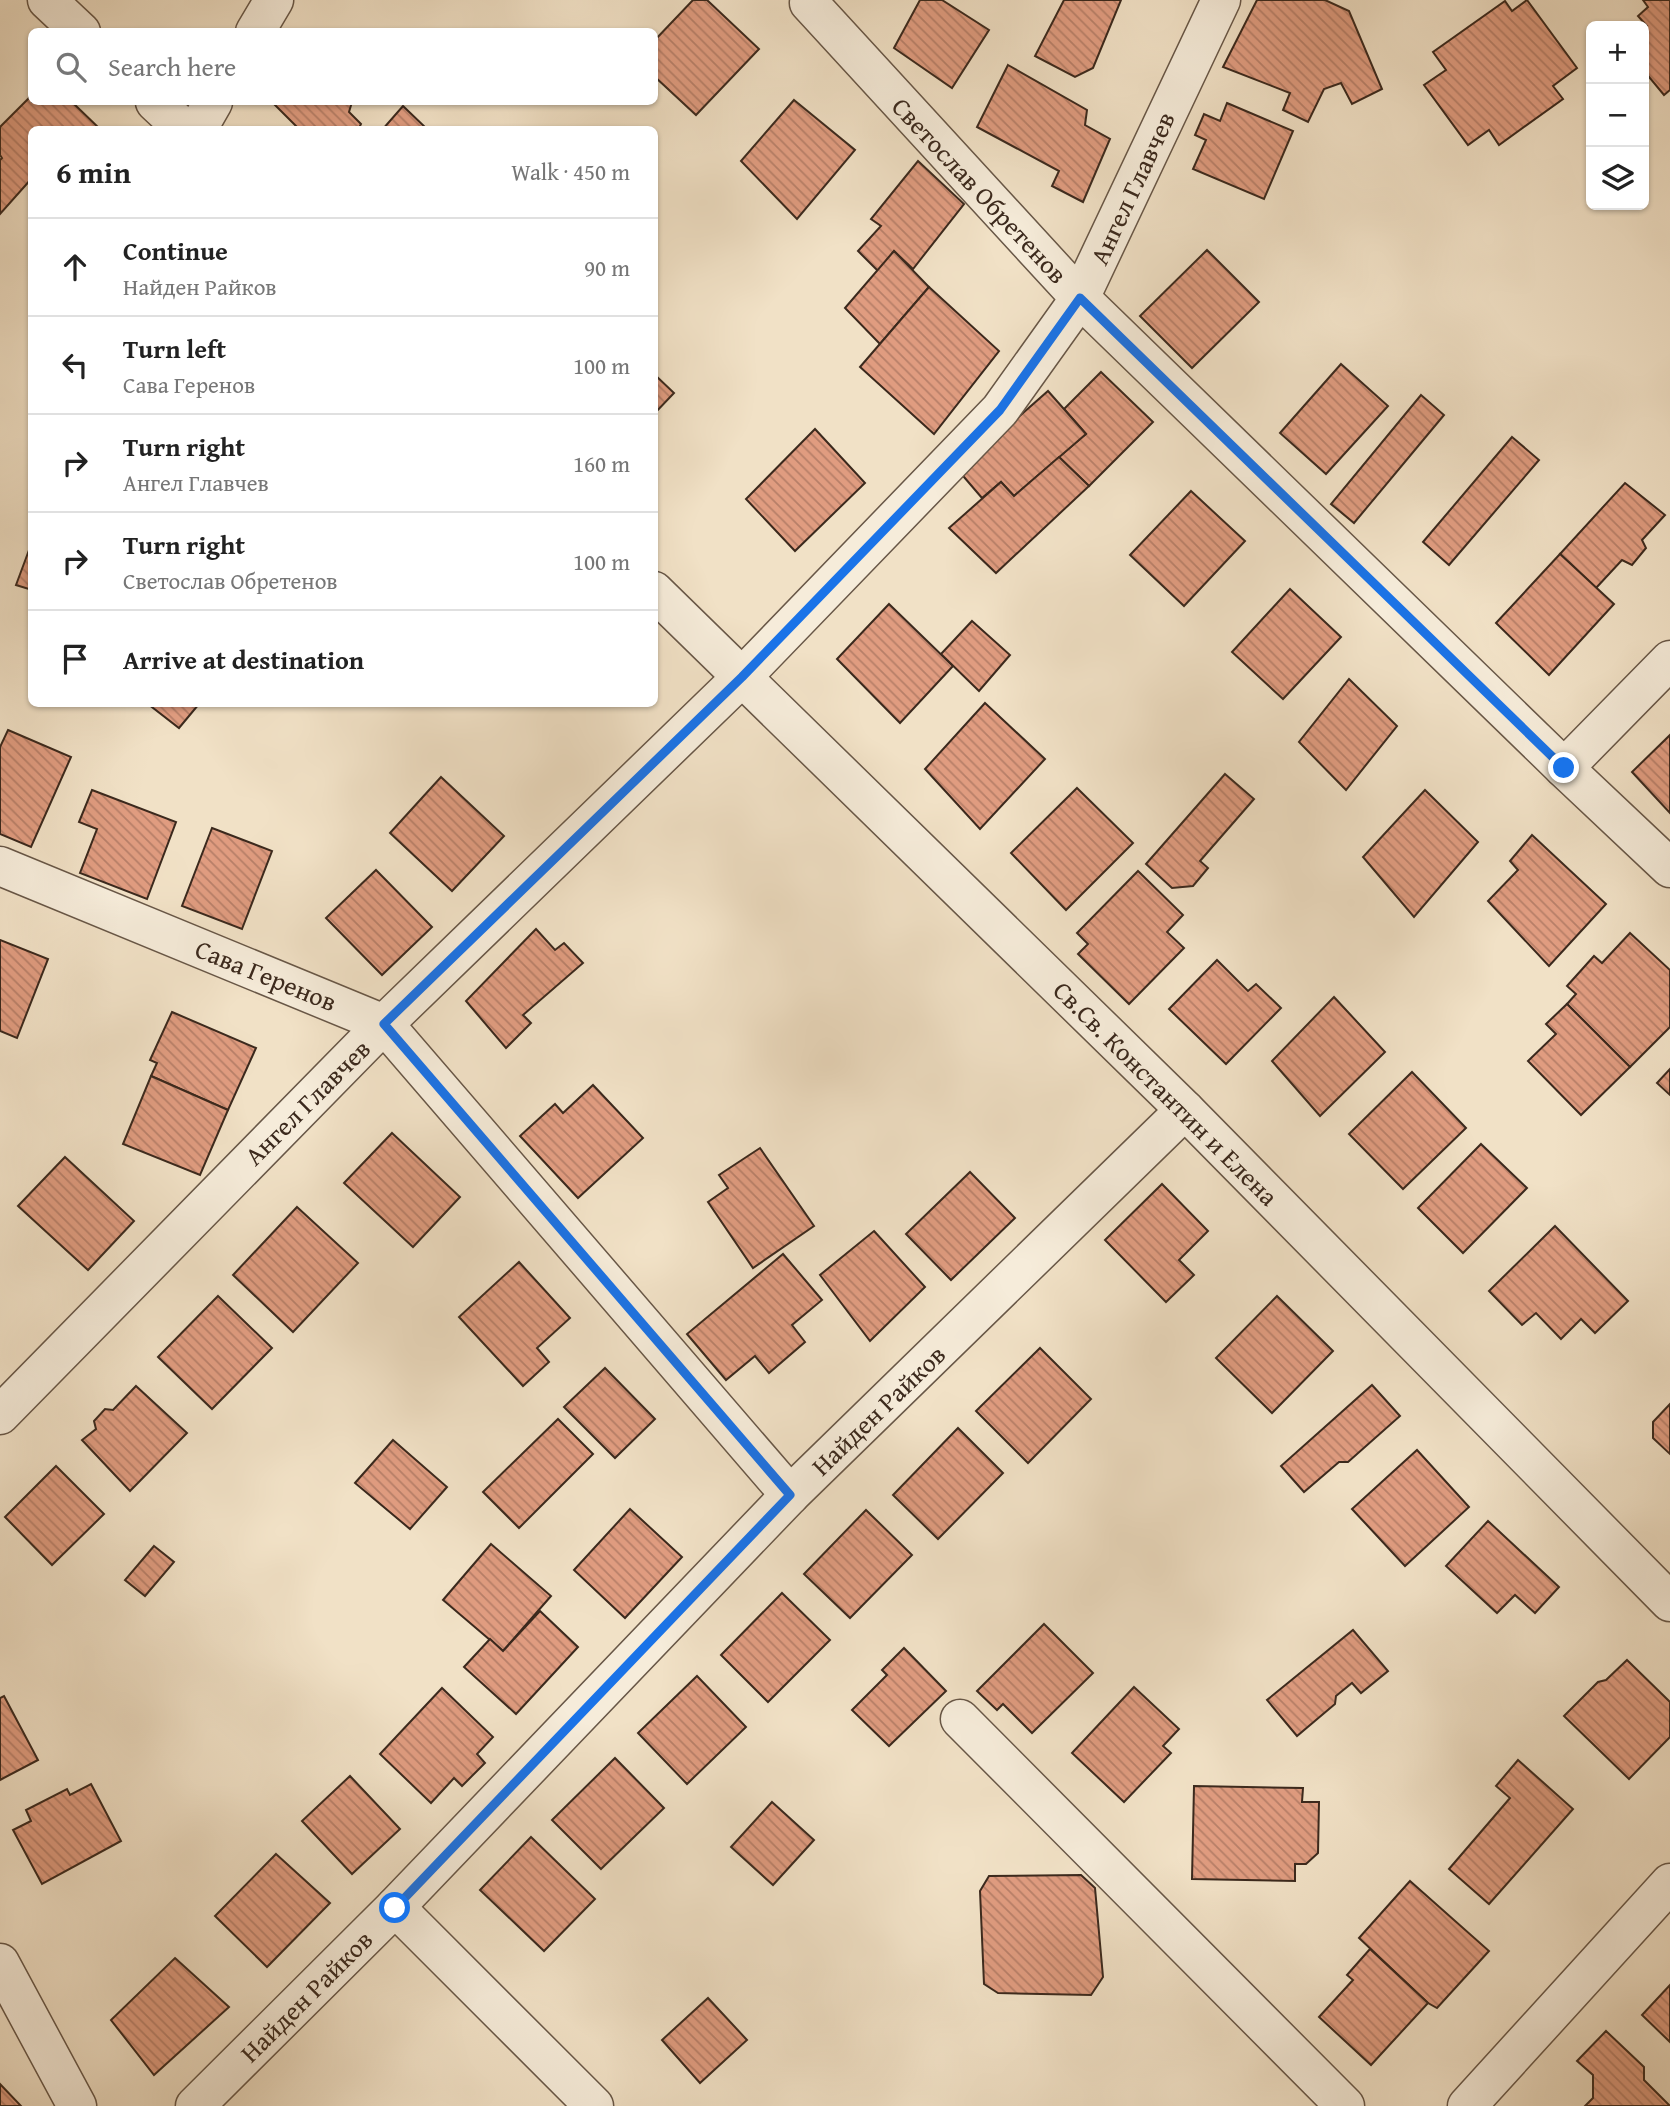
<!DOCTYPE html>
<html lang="en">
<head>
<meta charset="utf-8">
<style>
  body { margin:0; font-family:"Gentium Book Plus",serif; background:#f2f2f2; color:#222 }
  .controls { position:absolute; right:21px; top:21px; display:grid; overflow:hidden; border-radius:10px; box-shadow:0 2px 5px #0004 }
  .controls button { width:63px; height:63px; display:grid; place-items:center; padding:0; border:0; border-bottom:2px solid #e0e0e0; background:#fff; color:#222; font:35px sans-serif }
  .stop { position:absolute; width:21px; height:21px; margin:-16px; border:5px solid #1a73e8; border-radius:50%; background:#fff }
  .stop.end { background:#1a73e8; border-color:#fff; box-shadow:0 2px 7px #0008 }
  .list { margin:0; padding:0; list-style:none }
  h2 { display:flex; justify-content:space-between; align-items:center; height:91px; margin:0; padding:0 28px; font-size:30px }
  h2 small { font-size:23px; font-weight:400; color:#767676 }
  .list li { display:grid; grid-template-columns:46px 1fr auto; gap:21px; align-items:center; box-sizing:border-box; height:98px; padding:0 28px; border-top:2px solid #e0e0e0 }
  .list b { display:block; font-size:26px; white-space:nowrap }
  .list p { margin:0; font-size:23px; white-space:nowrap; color:#767676 }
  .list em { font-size:23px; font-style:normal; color:#767676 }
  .icon { flex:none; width:38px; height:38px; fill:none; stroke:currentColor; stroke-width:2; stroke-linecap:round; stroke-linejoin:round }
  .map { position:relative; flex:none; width:1670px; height:2106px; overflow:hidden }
  .search { position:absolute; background:#fff; box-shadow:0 2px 5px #0004; left:28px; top:28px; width:630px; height:77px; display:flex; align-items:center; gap:18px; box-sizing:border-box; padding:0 24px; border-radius:10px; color:#767676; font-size:26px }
  .panel { position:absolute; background:#fff; box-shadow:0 2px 5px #0004; left:28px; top:126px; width:630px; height:581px; border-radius:10px }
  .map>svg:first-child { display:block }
  .building { fill:url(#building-back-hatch); stroke:#3b291d; stroke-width:2 }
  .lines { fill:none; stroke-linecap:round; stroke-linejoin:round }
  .minor-casing { stroke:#685747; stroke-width:41 }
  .minor { stroke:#f6ecda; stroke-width:38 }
  .route { stroke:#1a73e8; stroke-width:9 }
  .labels { text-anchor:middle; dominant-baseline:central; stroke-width:5; stroke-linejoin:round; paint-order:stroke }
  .street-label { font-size:26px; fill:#3b291d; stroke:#f6ecda }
</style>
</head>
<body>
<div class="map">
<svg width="1670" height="2106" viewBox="0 0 1670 2106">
  <defs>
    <pattern id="building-back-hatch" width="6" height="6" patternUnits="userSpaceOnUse" patternTransform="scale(1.75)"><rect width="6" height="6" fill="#e09c80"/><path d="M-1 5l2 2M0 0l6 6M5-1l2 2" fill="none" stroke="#b77f68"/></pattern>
  </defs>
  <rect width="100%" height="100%" fill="#f1e1c6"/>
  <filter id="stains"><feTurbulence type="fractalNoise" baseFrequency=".00286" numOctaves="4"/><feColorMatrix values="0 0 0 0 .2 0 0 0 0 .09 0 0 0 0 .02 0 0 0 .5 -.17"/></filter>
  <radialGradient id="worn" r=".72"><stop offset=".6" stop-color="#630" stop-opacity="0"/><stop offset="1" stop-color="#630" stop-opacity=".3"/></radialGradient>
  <!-- building -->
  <g class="building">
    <path d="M693,0H707L759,49L696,115L654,76V41Z"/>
    <path d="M920,0H942L989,30L952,88L894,48Z"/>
    <path d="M1064,0H1121L1093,68L1075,77L1035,56Z"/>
    <path d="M1257,0H1325L1349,11L1382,89L1352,104L1341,83L1324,89L1308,122L1283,110L1290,93L1223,67Z"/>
    <path d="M1527,0L1577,68L1553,86L1563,99L1499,145L1489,130L1468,145L1424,85L1446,70L1433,52L1505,1L1512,11Z"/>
    <path d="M1643,0H1670V90L1664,95L1644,71V29L1647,26L1638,16L1648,7Z"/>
    <path d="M1008,65L1087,110L1085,125L1110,139L1083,202L1052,186L1059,171L977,127Z"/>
    <path d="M32,95V102H72L101,130H32V178L0,214V160L2,158L0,155V127Z"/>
    <path d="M794,100L855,150L797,219L741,161Z"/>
    <path d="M275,102H352L349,112L361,124L358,130H300L274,104Z"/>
    <path d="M1227,103L1293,131L1264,199L1193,169L1206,140L1195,135L1204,114L1220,121Z"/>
    <path d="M403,106L428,130H382Z"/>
    <path d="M918,161L964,204L913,269L894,251L878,271L858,251L881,226L871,219Z"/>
    <path d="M1207,250L1259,302L1192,368L1140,316Z"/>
    <path d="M894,251L929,287L880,344L845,308Z"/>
    <path d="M929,287L999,351L934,434L860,367Z"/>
    <path d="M1341,364L1388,406L1326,474L1280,433Z"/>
    <path d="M1101,372L1153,422L1089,486L1059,457L1086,434L1064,409Z"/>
    <path d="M654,374L674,393L654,414Z"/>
    <path d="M1048,391L1086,434L1014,496L1001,482L982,498L958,470Z"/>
    <path d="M1421,395L1444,415L1354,523L1331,504Z"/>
    <path d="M815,429L865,483L795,551L746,499Z"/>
    <path d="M1512,437L1539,460L1449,565L1423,542Z"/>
    <path d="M1059,457L1089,486L996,573L949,528L1001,482L1014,496Z"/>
    <path d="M1625,483L1665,515L1642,540L1646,548L1632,565L1622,560L1596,588L1560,554Z"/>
    <path d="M1191,491L1245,541L1184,606L1130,555Z"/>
    <path d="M32,542V590L16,585Z"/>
    <path d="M1560,554L1614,604L1549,675L1496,623Z"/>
    <path d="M1290,589L1341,637L1283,699L1232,652Z"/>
    <path d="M889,604L953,666L900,723L837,659Z"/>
    <path d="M972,621L1010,655L979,691L941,654Z"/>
    <path d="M1349,679L1397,726L1346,790L1299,742Z"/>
    <path d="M985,703L1045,759L980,829L925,769Z"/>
    <path d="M148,704H199L179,728Z"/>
    <path d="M8,730L71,757L31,847L0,834V747Z"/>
    <path d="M1670,735V813L1632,772Z"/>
    <path d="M1225,774L1254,799L1200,861L1208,868L1193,886L1172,888L1146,864Z"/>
    <path d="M441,777L504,836L452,891L390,833Z"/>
    <path d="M1077,788L1133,843L1066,910L1011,853Z"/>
    <path d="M92,790L176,822L147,899L80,873L97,829L79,822Z"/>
    <path d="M1425,790L1478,842L1414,917L1363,857Z"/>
    <path d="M212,828L272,851L242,929L182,906Z"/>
    <path d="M1532,835L1606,904L1549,966L1488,901L1518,870L1510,861Z"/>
    <path d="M376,870L432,927L382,975L326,918Z"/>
    <path d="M1138,871L1183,915L1167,932L1184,948L1129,1004L1078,954L1088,944L1077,933Z"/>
    <path d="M536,929L555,950L564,943L583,963L523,1015L531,1023L506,1048L466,1001Z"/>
    <path d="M1630,933L1670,970V1027L1630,1067L1567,1004L1576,994L1567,986L1594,956L1602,963Z"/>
    <path d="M0,940L48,959L17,1038L0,1031Z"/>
    <path d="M1217,960L1248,991L1256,984L1281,1008L1226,1064L1169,1009Z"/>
    <path d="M1334,997L1385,1052L1320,1116L1272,1061Z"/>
    <path d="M1567,1004L1630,1067L1581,1115L1528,1061L1556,1034L1546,1024Z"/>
    <path d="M172,1012L256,1048L228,1110L151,1076L157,1063L150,1060Z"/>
    <path d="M1670,1069V1095L1657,1083Z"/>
    <path d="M1412,1072L1466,1128L1403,1189L1349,1134Z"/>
    <path d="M151,1076L228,1110L200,1175L123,1144Z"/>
    <path d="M593,1085L643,1138L578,1198L520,1136L555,1104L563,1113Z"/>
    <path d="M392,1133L460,1197L413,1247L344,1183Z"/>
    <path d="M1481,1144L1527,1188L1463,1253L1418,1208Z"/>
    <path d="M760,1148L814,1226L753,1268L708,1202L728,1188L719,1175Z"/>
    <path d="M65,1157L134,1221L88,1270L18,1206Z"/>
    <path d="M970,1172L1015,1218L951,1280L906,1234Z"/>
    <path d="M1162,1184L1208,1231L1179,1260L1194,1275L1166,1302L1105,1240Z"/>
    <path d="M297,1207L358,1263L293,1332L233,1275Z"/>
    <path d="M1555,1226L1628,1301L1595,1333L1581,1319L1561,1339L1536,1313L1522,1325L1489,1291Z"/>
    <path d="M874,1231L925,1287L870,1341L820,1275Z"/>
    <path d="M783,1254L822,1300L792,1325L805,1342L769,1373L755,1356L726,1380L687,1334Z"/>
    <path d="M519,1262L570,1318L537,1348L549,1362L523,1386L459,1317Z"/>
    <path d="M218,1296L272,1348L212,1409L158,1357Z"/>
    <path d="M1277,1296L1333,1351L1272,1413L1216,1358Z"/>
    <path d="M1040,1348L1091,1399L1028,1463L976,1411Z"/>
    <path d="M605,1368L655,1419L615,1458L564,1407Z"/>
    <path d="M1372,1385L1400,1416L1348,1462H1339L1304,1492L1281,1466Z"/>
    <path d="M136,1386L187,1433L130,1491L82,1440L96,1429L94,1421L105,1409L113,1410Z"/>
    <path d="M1670,1404V1454L1653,1438V1422Z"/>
    <path d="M558,1419L593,1454L519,1528L483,1492Z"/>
    <path d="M958,1428L1003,1473L938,1539L893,1495Z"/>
    <path d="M393,1440L447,1487L410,1529L355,1483Z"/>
    <path d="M1417,1450L1469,1507L1405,1566L1352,1509Z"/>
    <path d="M56,1466L104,1514L52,1565L5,1517Z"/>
    <path d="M630,1509L682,1557L625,1618L574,1570Z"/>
    <path d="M866,1510L912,1555L850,1618L804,1574Z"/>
    <path d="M1488,1521L1559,1587L1535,1613L1515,1595L1497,1613L1446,1566Z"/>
    <path d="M491,1544L551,1596L503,1651L443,1600Z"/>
    <path d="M154,1546L174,1562L145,1596L125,1580Z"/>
    <path d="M782,1593L830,1640L768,1702L721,1655Z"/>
    <path d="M540,1611L578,1647L516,1714L464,1667L490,1639L503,1651Z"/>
    <path d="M1044,1624L1093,1673L1032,1733L1003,1704L997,1710L977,1691Z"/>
    <path d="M1353,1630L1388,1671L1361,1693L1352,1683L1336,1696L1335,1704L1297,1736L1267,1700Z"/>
    <path d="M904,1648L946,1691L889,1746L852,1710L887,1675L882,1670Z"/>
    <path d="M1627,1660L1670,1702V1737L1629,1779L1564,1716L1598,1682L1606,1680Z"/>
    <path d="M697,1676L746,1727L687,1784L638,1733Z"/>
    <path d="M1134,1687L1179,1729L1163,1746L1171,1753L1124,1802L1072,1753Z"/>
    <path d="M442,1688L493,1737L477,1754L485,1763L462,1786L454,1778L431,1803L380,1754Z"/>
    <path d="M4,1696L38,1760L0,1780V1698Z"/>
    <path d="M615,1758L664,1808L601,1869L552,1820Z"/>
    <path d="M1518,1760L1573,1809L1489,1904L1449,1869L1510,1798L1496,1786Z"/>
    <path d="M350,1776L400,1829L352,1874L302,1821Z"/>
    <path d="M91,1784L121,1841L42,1884L13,1830L31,1821L26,1810L67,1789L70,1795Z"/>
    <path d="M1194,1786L1303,1788L1302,1802H1319L1318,1853L1306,1864H1295V1881L1192,1879Z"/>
    <path d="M772,1802L814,1840L773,1885L731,1847Z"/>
    <path d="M531,1837L595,1899L544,1951L480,1890Z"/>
    <path d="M276,1854L330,1903L267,1967L215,1916Z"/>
    <path d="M1081,1875L1095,1888L1103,1977L1091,1995L998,1993L984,1984L980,1891L989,1876Z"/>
    <path d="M1410,1881L1489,1951L1437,2008L1428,2003L1359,1938Z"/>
    <path d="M1370,1949L1428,2003L1371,2065L1319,2017L1353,1980L1347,1975Z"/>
    <path d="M175,1958L229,2007L154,2075L111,2020Z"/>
    <path d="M1670,1985V2042L1642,2015Z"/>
    <path d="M708,1998L747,2040L700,2083L662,2040Z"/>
    <path d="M1606,2031L1644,2067V2080L1670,2106H1585L1593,2098V2075L1577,2061Z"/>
    <path d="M0,2084L21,2106H0Z"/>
  </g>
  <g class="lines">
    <defs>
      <g id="minor">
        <path d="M47,0L81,32"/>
        <path d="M809,3L1080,298L1564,768L1670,868"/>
        <path d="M255,32L274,0"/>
        <path d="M155,102L185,130"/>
        <path d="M197,130L213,102"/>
        <path d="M654,591L1185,1110L1670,1602"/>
        <path d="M1564,768L1670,660"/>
        <path d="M0,866L384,1024L790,1495"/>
        <path d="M0,1415L384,1024L742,677L1000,410L1080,298L1221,0"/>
        <path d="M960,1719L1345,2106"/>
        <path d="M395,1907L594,2106"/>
        <path d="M0,1963L77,2106"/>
        <path d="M195,2106L395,1907L790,1495L1185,1110"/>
        <path d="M1467,2106L1670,1883"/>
      </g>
    </defs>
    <!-- minor casing -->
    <use href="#minor" class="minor-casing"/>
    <!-- minor -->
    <use href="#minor" class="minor"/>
  </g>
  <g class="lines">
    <!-- route -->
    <path class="route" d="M395,1908L790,1495L384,1024L742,677L1000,410L1080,298L1564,768"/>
  </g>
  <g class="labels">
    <!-- street labels -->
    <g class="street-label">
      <text transform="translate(1132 188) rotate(-65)">Ангел Главчев</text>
      <text transform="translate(980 190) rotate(47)">Светослав Обретенов</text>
      <text transform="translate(266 975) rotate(22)">Сава Геренов</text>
      <text transform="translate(1166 1093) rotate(45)">Св.Св. Константин и Елена</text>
      <text transform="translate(307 1102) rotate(-45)">Ангел Главчев</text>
      <text transform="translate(878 1410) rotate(-44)">Найден Райков</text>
      <text transform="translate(306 1996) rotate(-45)">Найден Райков</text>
    </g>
  </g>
  <rect width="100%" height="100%" filter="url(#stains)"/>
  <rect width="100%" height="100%" fill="url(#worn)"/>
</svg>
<div class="controls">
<button>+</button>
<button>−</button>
<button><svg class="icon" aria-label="layers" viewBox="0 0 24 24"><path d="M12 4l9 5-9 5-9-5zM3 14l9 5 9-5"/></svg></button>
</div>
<div class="stop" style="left:395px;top:1908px"></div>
<div class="stop end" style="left:1564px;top:768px"></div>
<div class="search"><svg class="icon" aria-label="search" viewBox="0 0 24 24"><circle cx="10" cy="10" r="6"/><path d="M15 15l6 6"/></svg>Search here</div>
<section class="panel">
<h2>6 min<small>Walk · 450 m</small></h2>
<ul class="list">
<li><svg class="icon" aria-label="ahead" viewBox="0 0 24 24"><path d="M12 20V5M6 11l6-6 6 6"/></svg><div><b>Continue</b><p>Найден Райков</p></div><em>90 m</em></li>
<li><svg class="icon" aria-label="left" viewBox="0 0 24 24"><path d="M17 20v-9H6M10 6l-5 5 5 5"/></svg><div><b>Turn left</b><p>Сава Геренов</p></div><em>100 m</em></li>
<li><svg class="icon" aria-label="right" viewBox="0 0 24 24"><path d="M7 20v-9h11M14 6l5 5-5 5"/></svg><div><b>Turn right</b><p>Ангел Главчев</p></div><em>160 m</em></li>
<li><svg class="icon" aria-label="right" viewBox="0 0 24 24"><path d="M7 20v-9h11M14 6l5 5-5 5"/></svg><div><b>Turn right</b><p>Светослав Обретенов</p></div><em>100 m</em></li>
<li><svg class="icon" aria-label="arrive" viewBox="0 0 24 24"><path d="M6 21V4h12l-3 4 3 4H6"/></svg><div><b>Arrive at destination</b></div></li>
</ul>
</section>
</div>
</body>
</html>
